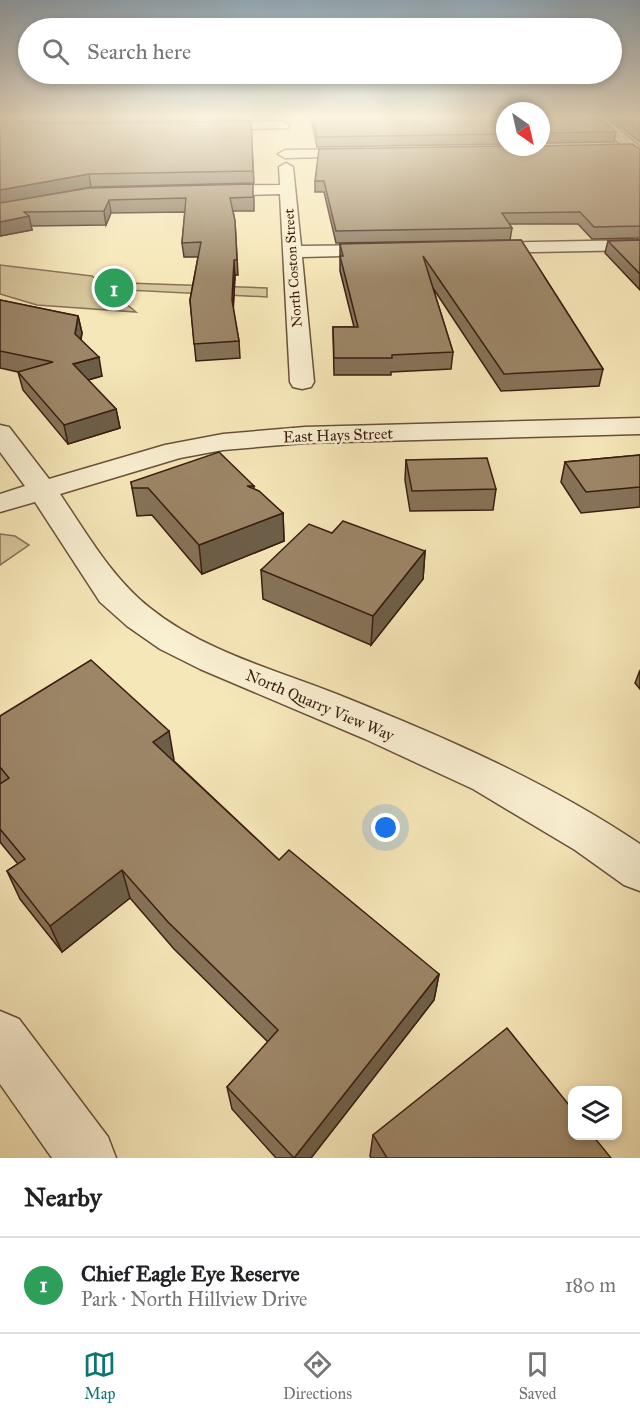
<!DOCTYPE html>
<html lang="en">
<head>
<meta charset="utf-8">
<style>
  body { margin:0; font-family:"IM FELL Great Primer",serif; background:#f2f2f2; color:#202124 }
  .controls { position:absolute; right:18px; bottom:18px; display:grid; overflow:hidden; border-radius:12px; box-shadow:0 3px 9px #0003 }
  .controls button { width:54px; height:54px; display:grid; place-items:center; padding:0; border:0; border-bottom:2px solid #e0e0e0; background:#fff; color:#202124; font:30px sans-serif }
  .compass { position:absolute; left:496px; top:102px; width:54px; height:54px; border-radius:50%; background:#fff; box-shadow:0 3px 9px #0003; rotate:146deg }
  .you { position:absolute; left:386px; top:828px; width:21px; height:21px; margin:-15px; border:4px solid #fff; border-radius:50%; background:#1a73e8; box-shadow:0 0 0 9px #1a73e833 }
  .badge { display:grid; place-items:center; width:39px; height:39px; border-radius:50%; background:#0f766e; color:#fff; font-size:20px; font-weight:700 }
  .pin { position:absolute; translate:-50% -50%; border:3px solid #fff; box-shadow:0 2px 6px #0006 }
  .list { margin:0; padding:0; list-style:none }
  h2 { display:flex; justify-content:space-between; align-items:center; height:78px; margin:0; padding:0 24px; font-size:26px }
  h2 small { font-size:20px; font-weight:400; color:#757577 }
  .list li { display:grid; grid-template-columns:39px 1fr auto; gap:18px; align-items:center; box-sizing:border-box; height:96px; padding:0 24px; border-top:2px solid #e0e0e0 }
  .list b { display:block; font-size:22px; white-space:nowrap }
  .list p { margin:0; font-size:20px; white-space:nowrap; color:#757577 }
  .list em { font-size:20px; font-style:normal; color:#757577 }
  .icon { flex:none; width:33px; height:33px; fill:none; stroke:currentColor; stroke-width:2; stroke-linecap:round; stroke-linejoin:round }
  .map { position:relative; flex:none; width:640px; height:1158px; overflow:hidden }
  .search { position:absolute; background:#fff; box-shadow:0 3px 9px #0003; left:18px; right:18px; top:18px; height:66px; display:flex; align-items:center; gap:15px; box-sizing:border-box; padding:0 21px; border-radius:33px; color:#757577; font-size:22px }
  .sheet { height:174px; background:#fff }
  nav { display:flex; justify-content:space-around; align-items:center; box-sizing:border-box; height:84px; border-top:2px solid #e0e0e0; background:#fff; font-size:16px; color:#757577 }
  nav a { display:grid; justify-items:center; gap:3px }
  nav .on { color:#0f766e }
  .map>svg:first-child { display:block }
  .green { fill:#d6c59b; stroke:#887156; stroke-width:1.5 }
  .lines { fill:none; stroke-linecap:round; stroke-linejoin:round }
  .street-casing { stroke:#69503a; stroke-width:3 }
  .street { fill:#f9efd1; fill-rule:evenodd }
  .wall { fill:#867359; stroke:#3a1d10; stroke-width:1.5 }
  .shaded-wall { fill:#6d5e48; stroke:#3a1d10; stroke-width:1.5 }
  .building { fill:#9c8667; stroke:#3a1d10; stroke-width:1.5 }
  .labels { text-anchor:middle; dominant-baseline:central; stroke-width:5; stroke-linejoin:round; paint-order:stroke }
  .far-street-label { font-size:14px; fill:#3a1d10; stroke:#f9efd1 }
  .street-label { font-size:16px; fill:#3a1d10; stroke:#f9efd1 }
</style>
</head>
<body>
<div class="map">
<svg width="640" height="1158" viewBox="0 0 640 1158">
  <rect width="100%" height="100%" fill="#f6e7b8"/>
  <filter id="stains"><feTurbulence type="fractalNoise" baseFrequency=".00333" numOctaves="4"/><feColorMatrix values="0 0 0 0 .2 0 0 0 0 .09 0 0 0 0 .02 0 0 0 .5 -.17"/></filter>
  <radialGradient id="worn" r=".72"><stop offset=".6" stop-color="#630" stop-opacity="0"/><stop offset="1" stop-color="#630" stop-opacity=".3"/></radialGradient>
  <!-- green -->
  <g class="green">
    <path d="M0,265L92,276L99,282L267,288V297L108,289L136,312L37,305L0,294Z"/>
    <path d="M0,534L15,536L29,545L0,565Z"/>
  </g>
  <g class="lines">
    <defs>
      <g id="street">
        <path d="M590,117H604L640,147V158L635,157Z"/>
        <path d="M283,121L289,125L288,128L207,130L201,126L207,122Z"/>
        <path d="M362,149L367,150V156L285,158L278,154L285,150Z"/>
        <path d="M286,163L293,167L301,246L383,245L392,250L383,255L302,257L314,382L311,387L302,389L293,387L290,382L280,194L207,196L199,191L207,186L280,185L279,167Z"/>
        <path d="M640,240V250L480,253L471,248L480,243Z"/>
        <path d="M640,418V434L305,443L223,450L180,458L60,494C87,534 112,578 150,608C203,651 276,670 339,695C444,737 546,781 640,844V891L624,885L575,850L473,789L365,739L200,669L160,649L127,626L100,602L35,502L0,512V494L25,486L0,452V425L9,427L49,479L165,445L223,434L305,427Z"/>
        <path d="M0,1011L19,1019L108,1137L116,1158H52L0,1084Z"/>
      </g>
    </defs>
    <!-- street casing -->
    <use href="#street" class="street-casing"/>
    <!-- street -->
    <use href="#street" class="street"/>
  </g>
  <!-- wall -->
  <g class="wall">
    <path d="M0,117L42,124L251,121L254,183L91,187L41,196L254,197V211H233L235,221L238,275H235L233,308L239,341L240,358L196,361L190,300L198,257H184L182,243L185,212L111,213L106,225L31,226L32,230L0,236Z"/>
    <path d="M18,117H243V119L44,123Z"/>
    <path d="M311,117H505V144L317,147Z"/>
    <path d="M541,117L616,132L614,142L541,143Z"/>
    <path d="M608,117H640V142Z"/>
    <path d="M640,149V238L592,239L578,224H509L512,228L510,240L336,243L324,192H315V181Z"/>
    <path d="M521,240L603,369L599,386L501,391L433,288L453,352L451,369L391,372V375H334L333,327H354L340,271V244Z"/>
    <path d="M640,240V290L605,253L608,241Z"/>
    <path d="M0,300L78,316L82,333L81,340L102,376L88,380L116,409L120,428L68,444L23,390L18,372L0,368Z"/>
    <path d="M640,455V507L581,513L561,482L565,462Z"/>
    <path d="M406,460L496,489L493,510L410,511L405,480Z"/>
    <path d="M131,482L254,486V489L283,513L284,541L202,574L152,515L137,516Z"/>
    <path d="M332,533L425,551L423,579L371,645L263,599L261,570Z"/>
    <path d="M640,670V689L635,683Z"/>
    <path d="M0,716L174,760H173L279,860L439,974L434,1000L311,1158H276L232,1109L227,1087L268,1042L174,949L130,898L62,952L20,899L7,871L18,864L0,842Z"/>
    <path d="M373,1135L611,1158H371L370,1156Z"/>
  </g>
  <!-- shaded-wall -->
  <g class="shaded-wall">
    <path d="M89,174L91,187L0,204V190Z"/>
    <path d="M109,200L111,213L106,225L104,211Z"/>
    <path d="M29,216L32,230L0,236V222Z"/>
    <path d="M234,260L235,275L233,316L232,300Z"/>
    <path d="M78,316L82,333L78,352L75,334Z"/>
    <path d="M99,357L102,376L77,383L73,364Z"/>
    <path d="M116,409L120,428L68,444L64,425Z"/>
    <path d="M283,513L284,541L202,574L199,545Z"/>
    <path d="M425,551L423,579L371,645L373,616Z"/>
    <path d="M169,731L174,760L159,771L153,742Z"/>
    <path d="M122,870L130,898L62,952L50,926Z"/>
    <path d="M439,974L434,1000L311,1158H294Z"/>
  </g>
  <!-- building -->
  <g class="building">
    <path d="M0,117H12L16,120L42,124L251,121L253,171L89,174L0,190Z"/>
    <path d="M313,117H505V134L317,137Z"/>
    <path d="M541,117H599L616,132L541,133Z"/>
    <path d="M621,117H640V131Z"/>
    <path d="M632,144L640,149V226L594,227L580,212L502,213L512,228L336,231L324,181H315L319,149L505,146L541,147V146Z"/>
    <path d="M253,184V197L230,198L235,221L237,260H234L232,300L239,341L194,344L190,300L201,242L182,243L186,198L109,200L104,211L24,212L29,216L0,222V203L89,188Z"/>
    <path d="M521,240L603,369L504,374L423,256L453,352L392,355V358H334L333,327H358L340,256H343L340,244Z"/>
    <path d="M640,240V274L608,241Z"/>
    <path d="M0,300L78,316L75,334L99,357L73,364L116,409L64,425L18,372L53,362L0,351Z"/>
    <path d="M219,452L254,486H247L259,491L283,513L199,545L148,488H132L131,482Z"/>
    <path d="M640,455V487L586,492L565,462Z"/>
    <path d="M487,458L496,489L412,491L406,460Z"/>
    <path d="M343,521L425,551L373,616L261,570L309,524L332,533Z"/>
    <path d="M91,660L169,731L153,742L279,860L289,850L439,974L294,1158L227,1087L278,1030L168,922L122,870L50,926L7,871L25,859L0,829V784L9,778L0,767V716Z"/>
    <path d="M507,1028L573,1110V1136H593L611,1158H387L373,1135Z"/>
  </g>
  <!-- sky -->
  <linearGradient id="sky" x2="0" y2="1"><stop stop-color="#94adbe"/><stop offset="0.42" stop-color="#fbf4df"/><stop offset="1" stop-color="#fbf4df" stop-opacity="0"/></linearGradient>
  <rect width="640" height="279" fill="url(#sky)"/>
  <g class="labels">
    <!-- far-street labels -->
    <g class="far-street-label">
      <text transform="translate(293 268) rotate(-94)">North Coston Street</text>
    </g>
    <!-- street labels -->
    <g class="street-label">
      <text transform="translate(338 435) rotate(-2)">East Hays Street</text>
      <text transform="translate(320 705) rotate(23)">North Quarry View Way</text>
    </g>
  </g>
  <rect width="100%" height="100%" filter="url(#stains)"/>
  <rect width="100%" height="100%" fill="url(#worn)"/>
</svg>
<div class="controls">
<button><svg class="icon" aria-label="layers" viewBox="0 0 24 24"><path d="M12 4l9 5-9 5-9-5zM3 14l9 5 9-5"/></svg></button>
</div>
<svg class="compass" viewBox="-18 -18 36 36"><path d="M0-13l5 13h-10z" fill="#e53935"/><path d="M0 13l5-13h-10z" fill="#757577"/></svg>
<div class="you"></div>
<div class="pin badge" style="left:114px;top:288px;background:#2e9e5b">1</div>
<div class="search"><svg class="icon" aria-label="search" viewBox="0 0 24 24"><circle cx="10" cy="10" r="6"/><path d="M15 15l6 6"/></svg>Search here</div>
</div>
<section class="sheet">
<h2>Nearby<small></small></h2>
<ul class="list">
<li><span class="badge" style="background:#2e9e5b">1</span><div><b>Chief Eagle Eye Reserve</b><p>Park · North Hillview Drive</p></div><em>180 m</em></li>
</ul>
</section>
<nav>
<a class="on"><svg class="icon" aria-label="map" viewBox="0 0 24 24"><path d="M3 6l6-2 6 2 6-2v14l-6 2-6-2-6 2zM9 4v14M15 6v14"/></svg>Map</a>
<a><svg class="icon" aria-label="directions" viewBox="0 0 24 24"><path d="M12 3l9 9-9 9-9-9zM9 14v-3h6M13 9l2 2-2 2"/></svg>Directions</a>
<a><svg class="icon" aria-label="saved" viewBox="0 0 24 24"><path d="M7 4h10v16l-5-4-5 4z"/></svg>Saved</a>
</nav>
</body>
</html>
